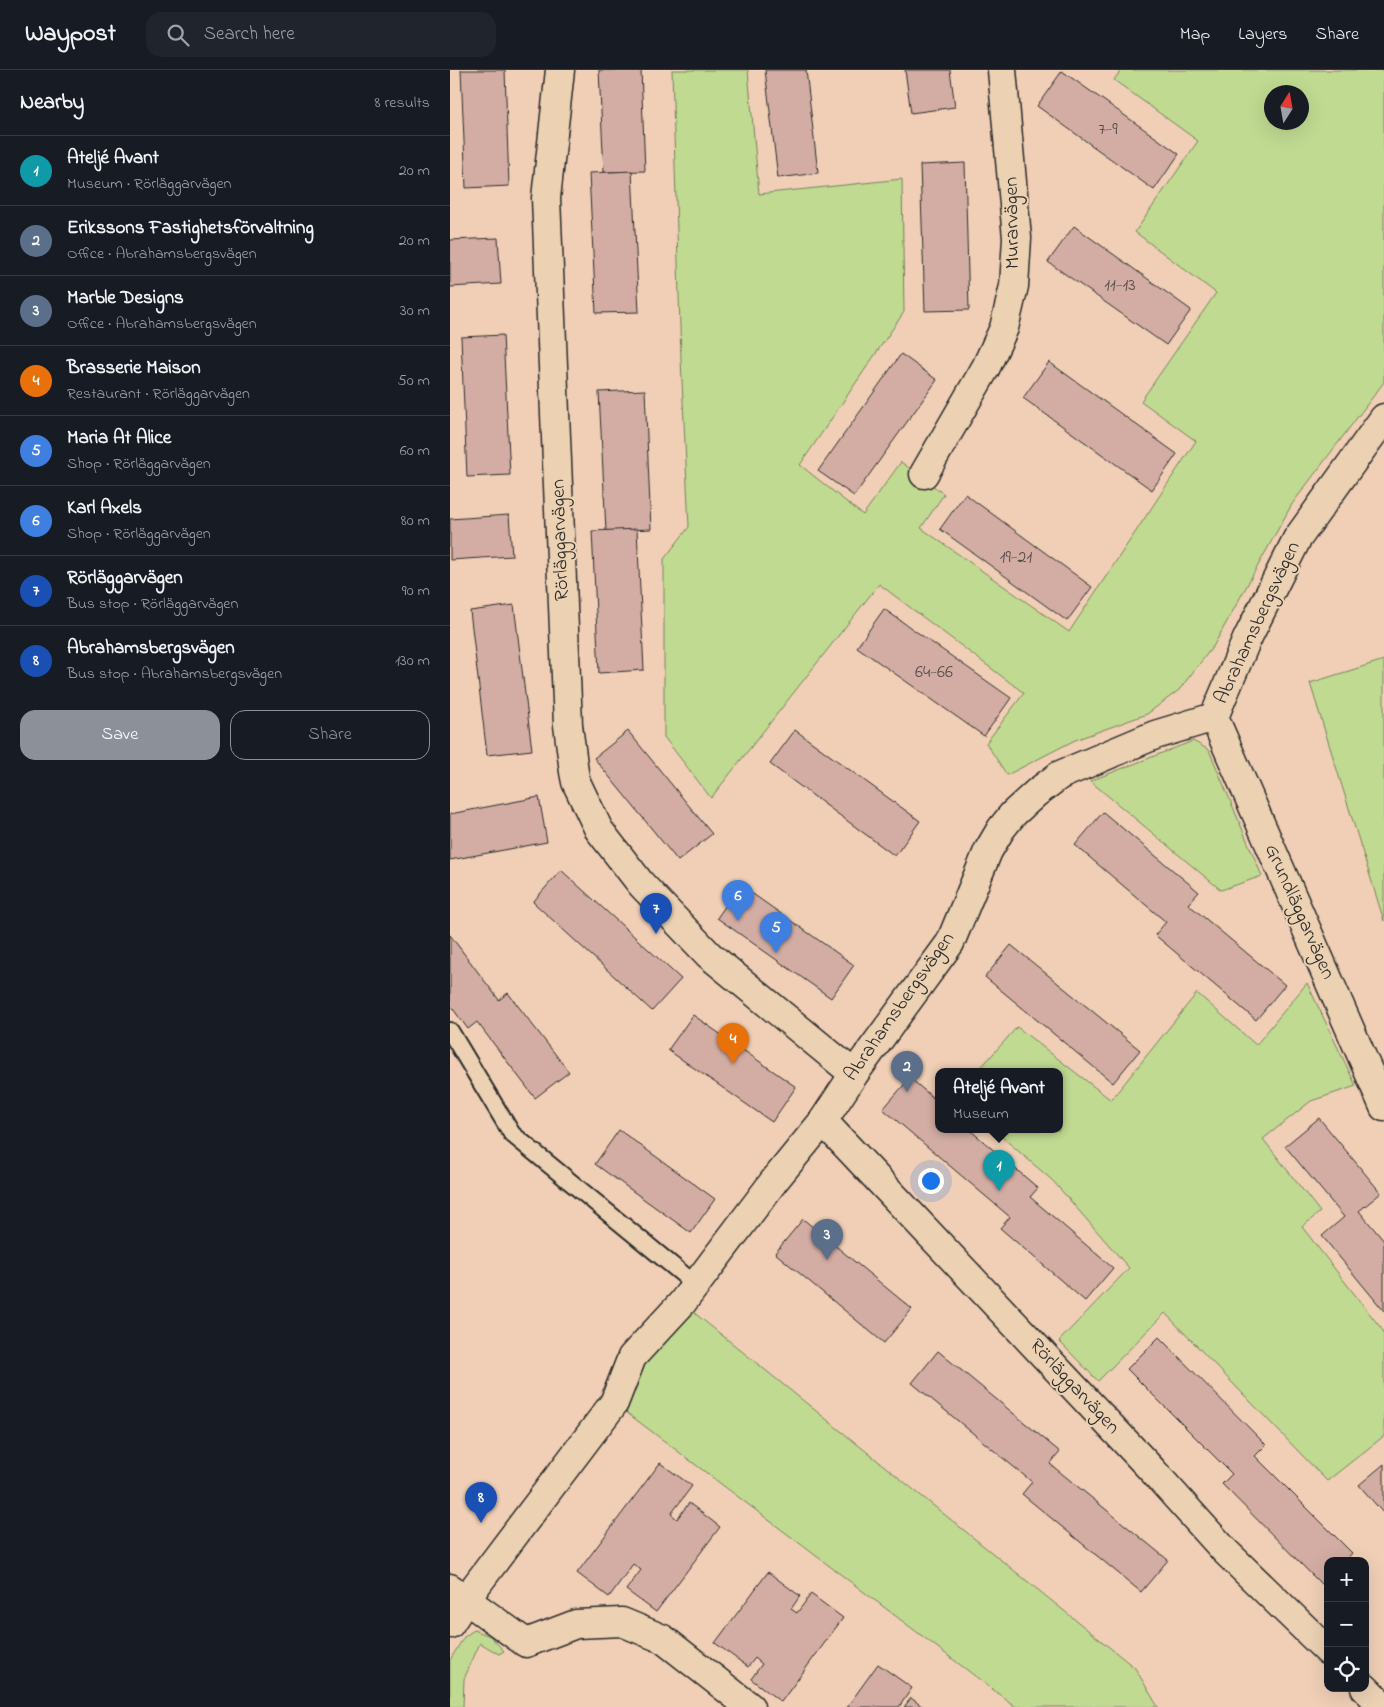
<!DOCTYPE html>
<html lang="en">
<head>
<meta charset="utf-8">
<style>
  body { margin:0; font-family:"Indie Flower",sans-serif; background:#20242c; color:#f1f3f6 }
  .controls { position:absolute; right:15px; bottom:15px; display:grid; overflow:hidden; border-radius:10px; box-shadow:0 5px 20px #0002 }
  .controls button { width:45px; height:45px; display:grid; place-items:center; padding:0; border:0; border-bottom:1px solid #363941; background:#171b24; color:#f1f3f6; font:25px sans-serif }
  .compass { position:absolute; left:814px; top:15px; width:45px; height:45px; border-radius:50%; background:#171b24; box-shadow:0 5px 20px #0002; rotate:11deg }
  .you { position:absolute; left:480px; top:1110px; width:18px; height:18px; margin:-12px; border:4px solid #fff; border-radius:50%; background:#1a73e8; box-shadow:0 0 0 8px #1a73e833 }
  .badge { display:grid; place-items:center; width:32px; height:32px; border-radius:50%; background:#8c9099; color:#fff; font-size:16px; font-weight:700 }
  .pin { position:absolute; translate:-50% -41px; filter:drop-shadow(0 1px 2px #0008) }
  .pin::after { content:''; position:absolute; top:26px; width:18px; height:15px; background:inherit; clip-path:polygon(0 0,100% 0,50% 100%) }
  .popup { position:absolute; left:485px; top:998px; width:128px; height:65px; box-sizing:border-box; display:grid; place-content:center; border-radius:10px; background:#171b24; filter:drop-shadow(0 1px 4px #0005); font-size:16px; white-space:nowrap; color:#9ea1a6 }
  .popup b { font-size:19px; color:#f1f3f6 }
  .popup::after { content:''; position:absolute; left:50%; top:100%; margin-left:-10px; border:10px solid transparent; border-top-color:#171b24 }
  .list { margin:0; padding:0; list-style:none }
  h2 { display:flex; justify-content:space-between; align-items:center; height:65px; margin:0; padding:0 20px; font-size:21px }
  h2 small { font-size:16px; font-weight:400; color:#9ea1a6 }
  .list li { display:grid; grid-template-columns:32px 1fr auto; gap:15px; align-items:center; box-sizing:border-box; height:70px; padding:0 20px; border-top:1px solid #363941 }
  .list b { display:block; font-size:19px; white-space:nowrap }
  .list p { margin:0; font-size:16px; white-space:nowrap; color:#9ea1a6 }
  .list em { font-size:16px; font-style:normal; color:#9ea1a6 }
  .actions { display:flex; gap:10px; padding:15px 20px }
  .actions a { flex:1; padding:11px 0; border:1px solid #8c9099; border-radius:15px; text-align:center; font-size:18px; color:#8c9099 }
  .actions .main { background:#8c9099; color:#fff }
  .icon { flex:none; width:28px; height:28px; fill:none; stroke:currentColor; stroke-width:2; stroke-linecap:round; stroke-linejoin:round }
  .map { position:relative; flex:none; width:934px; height:1637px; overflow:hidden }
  header { display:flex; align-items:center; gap:30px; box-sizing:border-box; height:70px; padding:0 25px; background:#171b24; border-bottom:1px solid #363941 }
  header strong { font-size:24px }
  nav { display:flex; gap:28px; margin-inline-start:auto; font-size:18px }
  .search { width:350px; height:45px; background:#20242c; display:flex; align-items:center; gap:12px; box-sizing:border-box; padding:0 18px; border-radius:15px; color:#9ea1a6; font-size:19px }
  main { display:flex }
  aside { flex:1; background:#171b24 }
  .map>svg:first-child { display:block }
  .green { fill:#c0da91; stroke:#76825e; fill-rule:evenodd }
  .building { fill:#d3ada4; stroke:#2b2b2b }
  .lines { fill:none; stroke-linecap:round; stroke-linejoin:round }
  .service-casing { stroke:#2b2b2b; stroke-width:20 }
  .minor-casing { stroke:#2b2b2b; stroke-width:31 }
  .tertiary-casing { stroke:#2b2b2b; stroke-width:31 }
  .service { stroke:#ecd1b3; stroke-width:16 }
  .minor { stroke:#ecd1b3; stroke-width:28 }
  .tertiary { stroke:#ecd1b3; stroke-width:28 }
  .labels { text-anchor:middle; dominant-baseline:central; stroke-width:4; stroke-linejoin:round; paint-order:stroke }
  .number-label { font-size:18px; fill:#554c49 }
  .street-label { font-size:20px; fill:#2b2b2b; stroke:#ecd1b3 }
</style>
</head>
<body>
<header>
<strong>Waypost</strong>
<div class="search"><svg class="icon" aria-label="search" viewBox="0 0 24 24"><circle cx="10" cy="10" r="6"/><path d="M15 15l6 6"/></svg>Search here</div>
<nav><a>Map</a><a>Layers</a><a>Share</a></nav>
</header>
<main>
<aside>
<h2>Nearby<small>8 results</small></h2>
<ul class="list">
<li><span class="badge" style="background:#0f9aa8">1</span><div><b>Ateljé Avant</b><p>Museum · Rörläggarvägen</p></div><em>20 m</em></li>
<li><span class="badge" style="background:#5c6f8a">2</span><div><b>Erikssons Fastighetsförvaltning</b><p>Office · Abrahamsbergsvägen</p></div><em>20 m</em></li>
<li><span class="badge" style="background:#5c6f8a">3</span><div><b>Marble Designs</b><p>Office · Abrahamsbergsvägen</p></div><em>30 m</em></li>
<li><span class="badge" style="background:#e8710a">4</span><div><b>Brasserie Maison</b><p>Restaurant · Rörläggarvägen</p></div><em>50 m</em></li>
<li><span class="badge" style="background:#3f7fe0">5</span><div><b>Maria At Alice</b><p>Shop · Rörläggarvägen</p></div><em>60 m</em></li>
<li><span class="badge" style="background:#3f7fe0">6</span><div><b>Karl Axels</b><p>Shop · Rörläggarvägen</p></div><em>80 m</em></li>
<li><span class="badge" style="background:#1a4fb4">7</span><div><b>Rörläggarvägen</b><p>Bus stop · Rörläggarvägen</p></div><em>90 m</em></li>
<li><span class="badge" style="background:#1a4fb4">8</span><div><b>Abrahamsbergsvägen</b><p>Bus stop · Abrahamsbergsvägen</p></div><em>130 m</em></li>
</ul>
<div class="actions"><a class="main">Save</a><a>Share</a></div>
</aside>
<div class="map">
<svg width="934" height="1637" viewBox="0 0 934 1637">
  <rect width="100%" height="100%" fill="#f0cfb6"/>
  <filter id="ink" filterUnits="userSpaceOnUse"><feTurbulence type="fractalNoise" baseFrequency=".02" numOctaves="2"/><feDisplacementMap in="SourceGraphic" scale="10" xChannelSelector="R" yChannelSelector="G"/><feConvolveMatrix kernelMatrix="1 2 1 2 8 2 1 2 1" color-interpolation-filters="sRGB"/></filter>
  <g filter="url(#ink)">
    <!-- green -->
    <g class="green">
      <path d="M222,0H298L309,124L452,109L454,242L350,395L413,445L451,392L494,424L471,458L619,562L746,371L691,331L766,223L685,162L748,71L664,10L671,0H934V312L842,434L764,575L729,620L697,644L625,670L557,705L536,673L574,623L429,514L261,728L214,667V489L239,457L231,289ZM822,22H852V52H822Z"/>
      <path d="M934,590V851L860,613Z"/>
      <path d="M743,671L759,680L812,806L771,820L640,711Z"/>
      <path d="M857,913L906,1016L861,1031L813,1069L870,1142L852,1157L934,1262V1366L877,1411L715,1243L648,1311L609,1271L679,1198L603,1111L544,1060H609V1002H527L567,957L661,1030L747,923L806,975Z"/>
      <path d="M232,1233L685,1598L708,1637H566L164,1333Z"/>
      <path d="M24,1560L40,1566L54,1581L49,1584L30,1573L14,1609L13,1637H0V1590L14,1567Z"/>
    </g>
    <!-- building -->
    <g class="building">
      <path d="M11,0H55L59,116L16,118Z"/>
      <path d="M149,0H191L195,101L154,102Z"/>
      <path d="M315,0H356L368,103L328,108Z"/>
      <path d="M455,0H500L505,37L461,43Z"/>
      <path d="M612,1L729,84L704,120L587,36Z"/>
      <path d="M515,93L519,240L475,241L470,95Z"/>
      <path d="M182,101L189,242L146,243L139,103Z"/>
      <path d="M624,156L741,240L716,275L598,192Z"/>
      <path d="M48,168L51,214L0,217V170Z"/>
      <path d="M53,265L60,405L17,407L11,267Z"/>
      <path d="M451,284L487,310L404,426L368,401Z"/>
      <path d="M599,292L727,384L702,420L573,328Z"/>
      <path d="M195,320L201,459L156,461L149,322Z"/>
      <path d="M515,424L642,517L617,551L490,459Z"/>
      <path d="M59,445L62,486L0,490V449Z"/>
      <path d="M187,459L194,600L149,603L142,461Z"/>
      <path d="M64,535L82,680L37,685L20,541Z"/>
      <path d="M434,539L561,628L534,666L407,577Z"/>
      <path d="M345,660L470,751L445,786L320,694Z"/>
      <path d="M178,661L262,764L228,791L144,688Z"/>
      <path d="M89,727L97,772L0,790V744Z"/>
      <path d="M653,742L749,822L738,834L835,915L806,950L705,865L716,852L625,775Z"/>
      <path d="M111,800L231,909L202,941L83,832Z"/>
      <path d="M290,815L404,895L381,928L267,848Z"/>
      <path d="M0,865L49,930L58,923L119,1002L85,1028L27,952L18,959L0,935Z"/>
      <path d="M561,875L690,980L663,1013L535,907Z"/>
      <path d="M243,945L346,1017L322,1052L218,980Z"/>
      <path d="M460,1008L489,1033V1060H520L588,1118L580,1127L663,1198L635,1231L550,1158L560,1147L433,1039Z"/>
      <path d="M869,1048L931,1123L909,1141L934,1171V1241L872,1166L894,1147L835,1076Z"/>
      <path d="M169,1060L265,1129L241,1163L145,1094Z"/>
      <path d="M353,1149L462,1239L434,1273L325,1183Z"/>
      <path d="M709,1267L816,1375L805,1386L902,1483L895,1491H878V1508L871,1514L772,1414L782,1404L677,1299Z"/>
      <path d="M488,1281L610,1382L600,1394L718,1490L691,1522L572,1424L582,1412L462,1313Z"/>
      <path d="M210,1393L242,1416L221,1444L227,1449L239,1433L270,1457L206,1542L176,1520L191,1500L183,1494L159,1527L127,1503Z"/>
      <path d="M934,1394V1444L909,1415Z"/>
      <path d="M318,1502L350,1526L341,1539L347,1543L361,1524L393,1548L331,1632L301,1609L312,1594L305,1588L298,1597L265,1573Z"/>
      <path d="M428,1594L462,1618L449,1637H397Z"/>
      <path d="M461,1628L473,1637H454Z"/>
    </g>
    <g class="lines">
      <defs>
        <path id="service" d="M0,961L62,1064L246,1215"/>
        <g id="minor">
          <path d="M110,0L96,128L118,655L124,702L126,712L149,760L191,814L259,885L404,1004"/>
          <path d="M474,404L536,297L554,258L564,216L567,168L552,0"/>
          <path d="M764,647L934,1037"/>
          <path d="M373,1051L703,1401L775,1481L878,1581"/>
          <path d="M0,1518L76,1573L126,1554L172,1552L213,1569L300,1637"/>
          <path d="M915,1618L934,1637"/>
        </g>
        <path id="tertiary" d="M0,1554L16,1529L164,1333L182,1287L232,1233L324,1111L373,1051L404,1004L500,873L538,781L551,759L563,744L586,723L610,705L705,665L764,647L797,569L847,469L934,348"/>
      </defs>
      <!-- service casing -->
      <use href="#service" class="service-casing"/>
      <!-- minor casing -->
      <use href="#minor" class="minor-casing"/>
      <!-- tertiary casing -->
      <use href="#tertiary" class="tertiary-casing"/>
      <!-- service -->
      <use href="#service" class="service"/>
      <!-- minor -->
      <use href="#minor" class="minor"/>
      <!-- tertiary -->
      <use href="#tertiary" class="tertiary"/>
    </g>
  </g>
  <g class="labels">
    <!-- number labels -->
    <g class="number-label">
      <text x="658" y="60">7-9</text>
      <text x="670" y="216">11-13</text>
      <text x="566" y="488">19-21</text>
      <text x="484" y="603">64-66</text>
    </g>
    <!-- street labels -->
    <g class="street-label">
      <text transform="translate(563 153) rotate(-91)">Murarvägen</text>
      <text transform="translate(111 470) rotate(-92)">Rörläggarvägen</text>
      <text transform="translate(808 553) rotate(-65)">Abrahamsbergsvägen</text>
      <text transform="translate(849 842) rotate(66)">Grundläggarvägen</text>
      <text transform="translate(450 937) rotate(-55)">Abrahamsbergsvägen</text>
      <text transform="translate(624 1317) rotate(47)">Rörläggarvägen</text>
    </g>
  </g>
</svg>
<div class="controls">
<button>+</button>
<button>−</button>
<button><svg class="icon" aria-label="locate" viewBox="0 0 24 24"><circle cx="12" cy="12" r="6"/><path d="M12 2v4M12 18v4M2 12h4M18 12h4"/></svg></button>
</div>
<svg class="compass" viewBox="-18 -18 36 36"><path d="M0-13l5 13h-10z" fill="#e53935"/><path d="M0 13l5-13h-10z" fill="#9ea1a6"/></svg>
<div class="you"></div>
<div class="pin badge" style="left:549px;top:1121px;background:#0f9aa8">1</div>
<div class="popup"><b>Ateljé Avant</b>Museum</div>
<div class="pin badge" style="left:457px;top:1022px;background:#5c6f8a">2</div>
<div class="pin badge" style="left:377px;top:1190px;background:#5c6f8a">3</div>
<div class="pin badge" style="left:283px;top:994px;background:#e8710a">4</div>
<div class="pin badge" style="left:326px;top:883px;background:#3f7fe0">5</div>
<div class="pin badge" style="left:288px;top:851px;background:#3f7fe0">6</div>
<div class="pin badge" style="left:206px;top:864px;background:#1a4fb4">7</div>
<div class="pin badge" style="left:31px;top:1453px;background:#1a4fb4">8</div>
</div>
</main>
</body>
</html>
